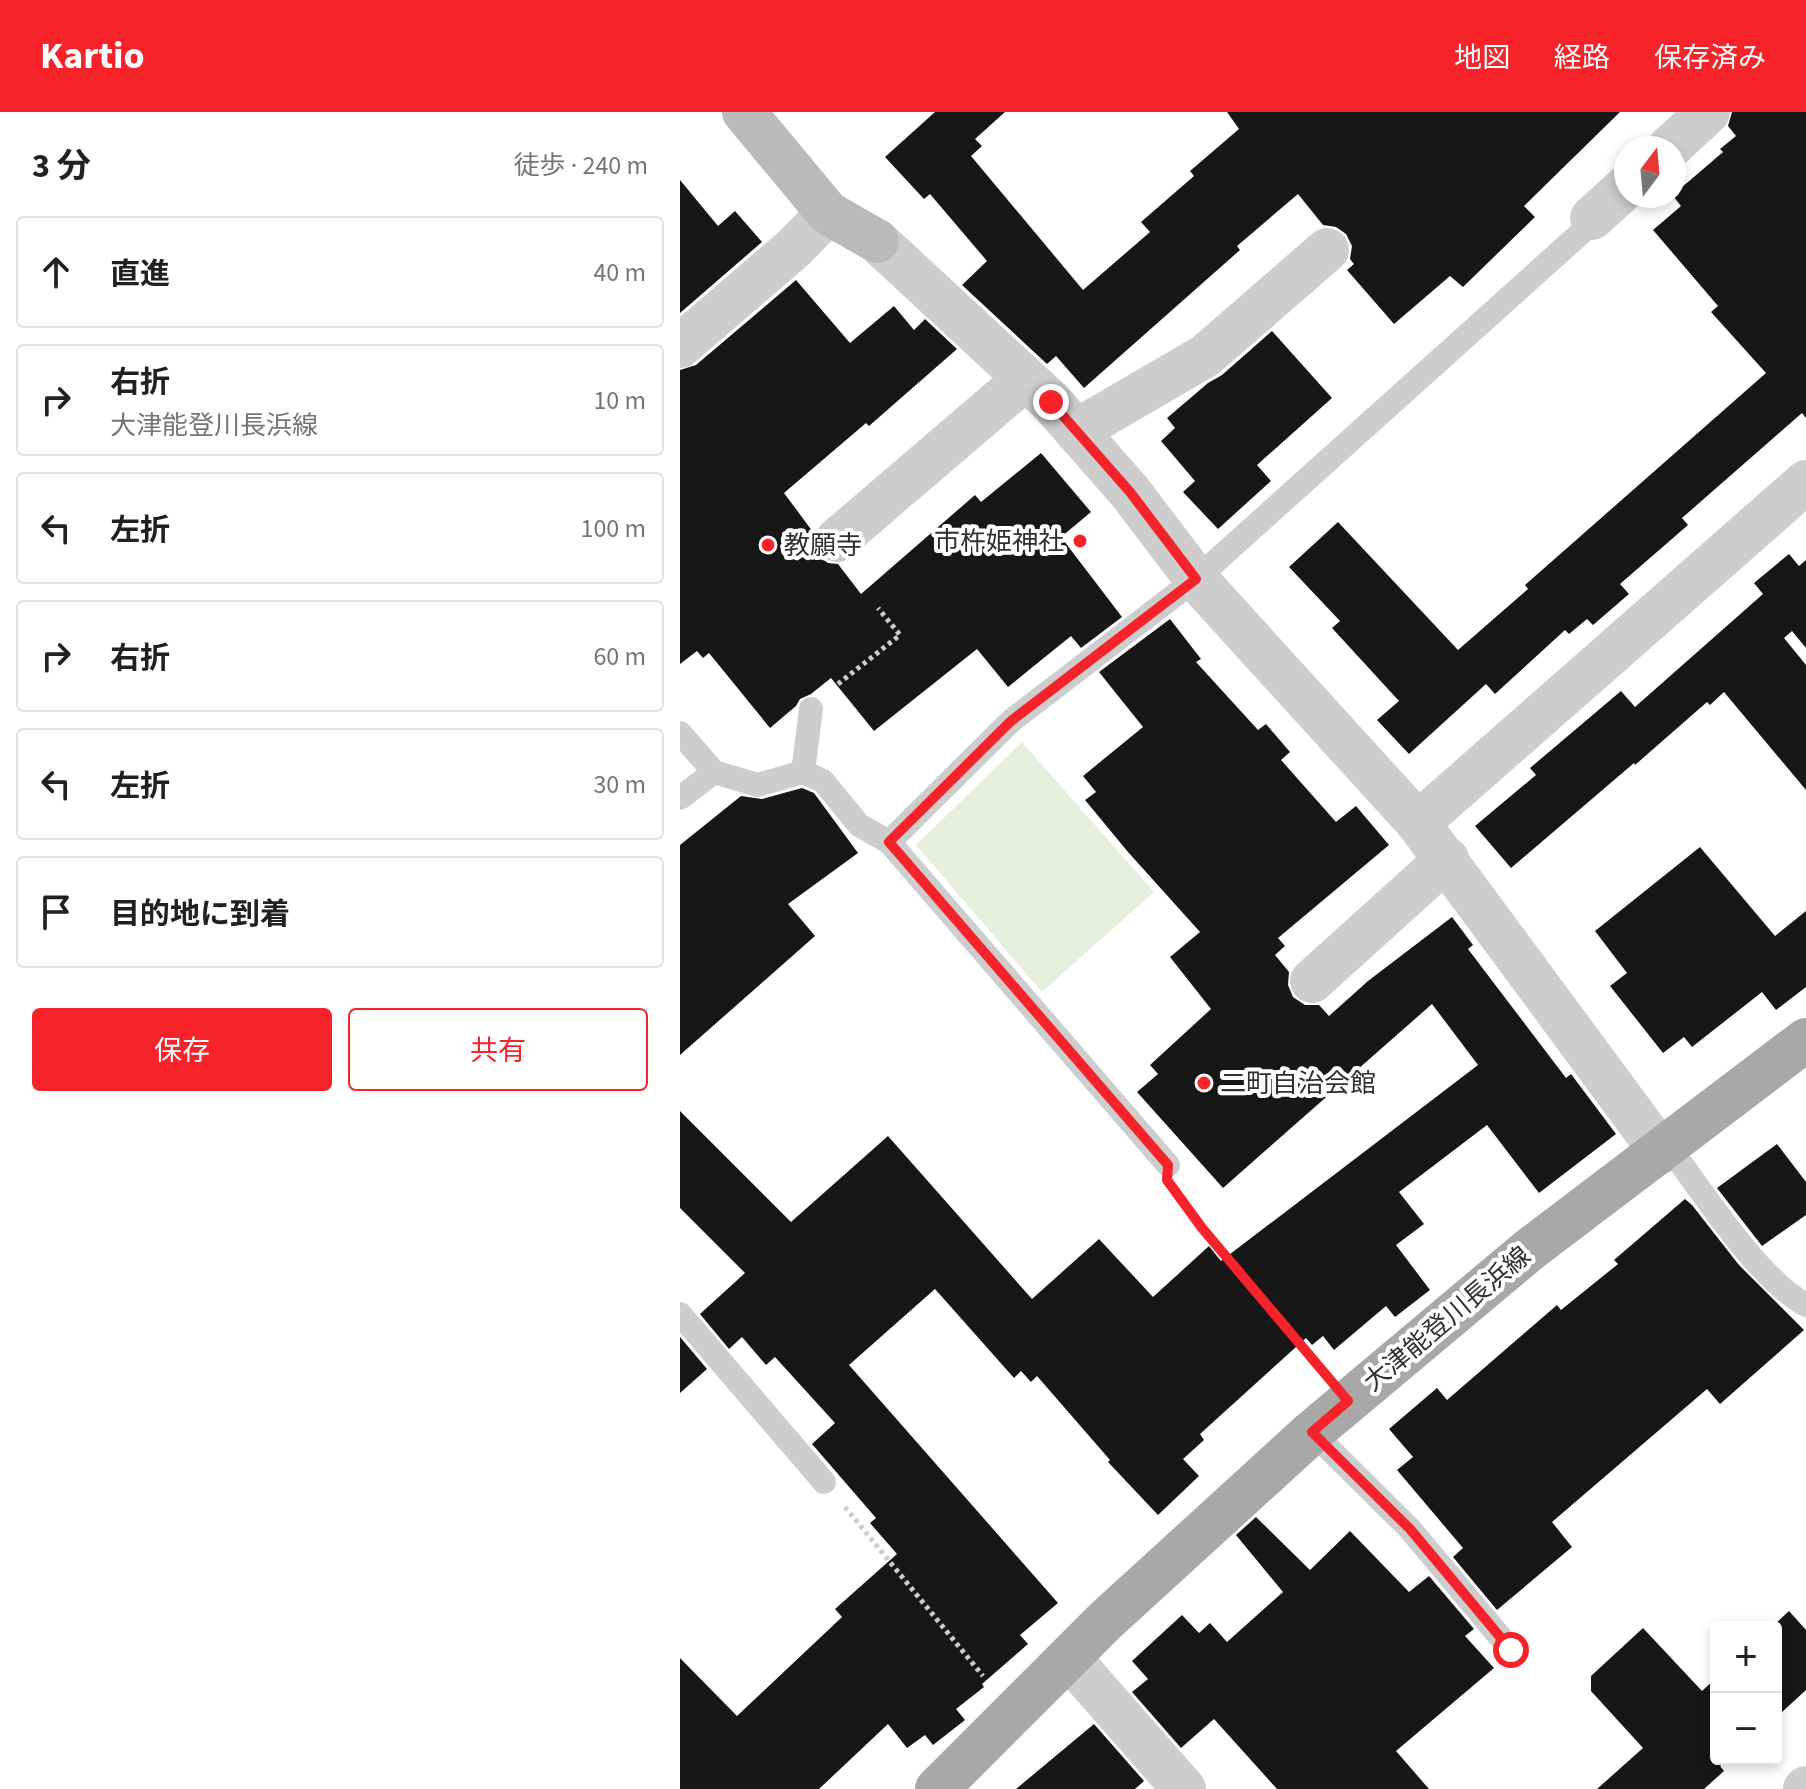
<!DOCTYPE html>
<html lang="ja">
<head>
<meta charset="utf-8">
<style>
  body { margin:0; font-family:"Source Sans 3","Noto Sans JP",sans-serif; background:#f6f6f6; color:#202124 }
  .controls { position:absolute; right:24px; bottom:24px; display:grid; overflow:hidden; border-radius:8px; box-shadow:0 4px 12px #0003 }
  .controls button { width:72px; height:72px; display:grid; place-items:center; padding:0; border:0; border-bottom:2px solid #e0e0e0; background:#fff; color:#202124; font:40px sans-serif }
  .compass { position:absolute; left:934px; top:24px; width:72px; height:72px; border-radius:50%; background:#fff; box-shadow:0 4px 12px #0003; rotate:16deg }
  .stop { position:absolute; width:24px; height:24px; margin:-18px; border:6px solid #f6242a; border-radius:50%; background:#fff }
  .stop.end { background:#f6242a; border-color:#fff; box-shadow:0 2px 8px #0008 }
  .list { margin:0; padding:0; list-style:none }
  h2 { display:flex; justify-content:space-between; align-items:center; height:104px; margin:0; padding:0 32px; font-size:34px }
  h2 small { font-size:26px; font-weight:400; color:#757577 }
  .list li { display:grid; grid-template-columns:52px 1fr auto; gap:24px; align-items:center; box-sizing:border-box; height:112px; margin:0 16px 16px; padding:0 16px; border:2px solid #e0e0e0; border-radius:8px }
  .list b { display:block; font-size:30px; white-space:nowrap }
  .list p { margin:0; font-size:26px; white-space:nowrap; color:#757577 }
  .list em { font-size:26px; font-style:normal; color:#757577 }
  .actions { display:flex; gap:16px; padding:24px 32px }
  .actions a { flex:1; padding:18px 0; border:2px solid #f6242a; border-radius:8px; text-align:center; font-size:28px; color:#f6242a }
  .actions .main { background:#f6242a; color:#fff }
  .icon { flex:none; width:44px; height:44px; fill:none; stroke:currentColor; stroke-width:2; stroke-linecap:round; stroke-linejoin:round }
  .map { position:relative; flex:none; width:1126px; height:1677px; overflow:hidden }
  header { display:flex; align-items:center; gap:48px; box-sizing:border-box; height:112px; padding:0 40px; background:#f6242a; color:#fff }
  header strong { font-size:38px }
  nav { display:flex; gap:44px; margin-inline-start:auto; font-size:28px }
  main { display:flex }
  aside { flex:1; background:#fff }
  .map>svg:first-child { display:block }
  .green { fill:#e6eedd }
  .building { fill:#171717 }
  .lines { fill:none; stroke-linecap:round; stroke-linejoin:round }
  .path { stroke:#cdcdcd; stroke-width:5; stroke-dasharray:4 4; stroke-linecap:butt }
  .lane { stroke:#cdcdcd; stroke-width:24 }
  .street { stroke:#cdcdcd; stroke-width:44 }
  .secondary { stroke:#bababa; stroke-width:44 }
  .primary { stroke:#a8a8a8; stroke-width:44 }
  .route { stroke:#f6242a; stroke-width:10 }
  .poi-dot { fill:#f6242a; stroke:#fff; stroke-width:3 }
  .labels { text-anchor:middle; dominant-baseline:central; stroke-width:8; stroke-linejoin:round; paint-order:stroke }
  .poi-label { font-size:26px; fill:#303030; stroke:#fff; text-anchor:start }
  .street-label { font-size:26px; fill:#303030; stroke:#fff }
</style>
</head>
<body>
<header>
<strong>Kartio</strong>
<nav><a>地図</a><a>経路</a><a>保存済み</a></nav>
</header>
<main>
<aside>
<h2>3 分<small>徒歩 · 240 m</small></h2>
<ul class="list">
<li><svg class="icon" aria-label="ahead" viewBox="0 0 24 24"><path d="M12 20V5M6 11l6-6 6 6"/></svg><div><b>直進</b></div><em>40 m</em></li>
<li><svg class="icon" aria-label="right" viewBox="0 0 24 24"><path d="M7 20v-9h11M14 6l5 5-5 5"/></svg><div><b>右折</b><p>大津能登川長浜線</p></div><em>10 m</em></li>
<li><svg class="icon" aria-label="left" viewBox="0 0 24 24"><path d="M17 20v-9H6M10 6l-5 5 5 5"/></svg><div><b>左折</b></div><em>100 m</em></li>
<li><svg class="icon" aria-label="right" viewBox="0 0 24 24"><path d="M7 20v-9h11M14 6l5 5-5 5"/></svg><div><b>右折</b></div><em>60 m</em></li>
<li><svg class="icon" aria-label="left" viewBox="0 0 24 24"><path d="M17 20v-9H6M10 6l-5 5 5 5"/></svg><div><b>左折</b></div><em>30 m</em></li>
<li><svg class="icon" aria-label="arrive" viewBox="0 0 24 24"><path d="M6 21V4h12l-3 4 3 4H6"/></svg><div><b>目的地に到着</b></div></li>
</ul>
<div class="actions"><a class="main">保存</a><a>共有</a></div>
</aside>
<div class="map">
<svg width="1126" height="1677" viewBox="0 0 1126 1677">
  <rect width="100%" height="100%" fill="#fff"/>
  <!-- green -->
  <path class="green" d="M342,630L474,780L362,880L236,733Z"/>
  <!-- building -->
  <g class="building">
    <path d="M255,0H325L295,27L302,34L291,44L403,178L470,120L461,110L514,64L510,59L559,17L547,0H940L844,94L855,105L783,175L770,164L714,212L667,158L674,152L670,147L672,134L666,122L656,115L643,113L618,82L557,134L560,138L404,276L376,244L367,252L282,173L307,149L250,82L244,87L205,45Z"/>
    <path d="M1052,0H1126V306L1122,301L1002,406L1008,413L940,472L949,482L913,513L907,507L889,522L885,518L815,582L806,572L729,642L697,608L719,589L652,516L660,509L609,455L658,410L778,538L848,477L845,473L1086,261L1031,200L1038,194L973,118L1001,94L993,84L994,82L1043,40L1040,37L1056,24L1048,14Z"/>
    <path d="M0,68L38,114L55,99L82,130L0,201Z"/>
    <path d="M116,168L170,231L214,194L234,218L245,207L277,237L189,314L186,311L104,381L133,420V433L139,445L148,451L158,452L181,482L295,383L301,390L361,341L411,400L381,425L442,505L401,536L391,524L328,575L297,537L194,619L151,566L131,582L120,587L116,594L90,616L29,541L23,546L17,539L0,552V258L16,253Z"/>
    <path d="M592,219L652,286L577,353L591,369L538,417L503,380L515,369L481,329L495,316L487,306L528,271L542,263Z"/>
    <path d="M1109,442L1119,454L1126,448V536L1112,519L1104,526L1126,553V678L1044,580L1030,593L1027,590L955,653L954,651L831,756L795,714L856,663L850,656L941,579L955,595L1083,482L1074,471Z"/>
    <path d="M490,507L521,547L516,550L578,618L586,612L610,640L601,648L656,710L676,694L709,733L598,826L605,834L595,843L609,860L608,873L613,885L625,893H639L649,904L688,869L772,805L793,833L788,837L886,966L891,962L936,1022L859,1081L807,1013L719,1080L744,1112L716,1133L750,1178L715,1205L706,1194L654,1238L643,1224L632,1233L626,1226L520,1322L524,1328L503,1347L519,1364L478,1403L428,1350L430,1348L357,1264L351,1270L341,1259L334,1266L255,1177L169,1253L378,1491L340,1523L348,1532L302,1572L304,1575L276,1597L285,1608L253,1633L245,1623L227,1636L208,1612L139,1677H0V1546L57,1604L162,1505L155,1497L217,1442L190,1411L196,1406L132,1332L155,1311L95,1245L86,1253L62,1225L49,1237L20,1202L65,1161L0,1096V999L111,1110L208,1024L352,1187L419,1127L473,1185L529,1134L541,1149L798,953L752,892L543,1076L457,980L478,962L470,953L531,897L490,845L520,820L448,740L405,688L416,680L403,664L463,615L419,560Z"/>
    <path d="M122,676L134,681L178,741L108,792L135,824L0,943V733L61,684L82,687Z"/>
    <path d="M1020,735L1095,824L1126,799V875L1096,898L1082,880L1012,935L1004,925L983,941L930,874L947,861L915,819Z"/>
    <path d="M1097,1032L1126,1070V1103L1082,1134L1037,1076Z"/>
    <path d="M1005,1087L1012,1093L1059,1153L1124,1218L1040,1292L1027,1277L872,1410L892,1435L817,1498L773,1445L783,1436L717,1358L733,1345L709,1317L757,1276L767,1288L877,1193L881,1198L938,1152L934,1148Z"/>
    <path d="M0,1225L27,1257L0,1281Z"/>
    <path d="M576,1405L630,1458L670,1419L729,1480L749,1464L794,1517L785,1524L814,1556L716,1639L749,1677H597L534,1607L501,1636L452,1580L468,1567L452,1549L502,1503L519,1521L530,1511L547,1530L603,1480L556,1423Z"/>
    <path d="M1109,1499L1126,1518V1578L1102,1600L1100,1598L1096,1602V1515H1092Z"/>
    <path d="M963,1516L1022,1579L1036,1566V1647H1047L1040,1654L1044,1659L1024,1677H917L963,1636L911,1579V1564Z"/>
    <path d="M414,1612L464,1669L455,1677H336Z"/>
  </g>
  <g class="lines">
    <!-- path -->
    <g class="path">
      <path d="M158,572L220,523L198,496"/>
      <path d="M500,1086L638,1254"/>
      <path d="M165,1395L303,1564"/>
    </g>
    <!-- lane -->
    <g class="lane">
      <path d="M0,621L34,660L78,673L123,660L143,669L179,713L209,730L488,1053"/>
      <path d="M123,660L131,597"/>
      <path d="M0,686L34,660"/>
      <path d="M209,730L331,609L516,467L902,120L912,106"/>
      <path d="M988,1034C1023,1080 1077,1166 1126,1193"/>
      <path d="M0,1202L144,1370"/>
      <path d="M632,1320L730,1417L831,1538"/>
    </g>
    <!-- street -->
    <g class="street">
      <path d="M989,36L1028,0"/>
      <path d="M912,106L946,75"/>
      <path d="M197,129L371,290L450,380L516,467L738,711L981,1040"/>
      <path d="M0,234L114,136L148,101"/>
      <path d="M396,319L525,244L647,138"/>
      <path d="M157,428L345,267"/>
      <path d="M738,711L1126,370"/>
      <path d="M632,869L767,747"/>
      <path d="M389,1546L504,1677"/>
      <path d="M1125,1677L1126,1676"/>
    </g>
    <!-- secondary -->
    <path class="secondary" d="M64,0L148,101L197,129"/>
    <!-- primary -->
    <path class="primary" d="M257,1677L425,1509L632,1320L849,1138L1126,928"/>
  </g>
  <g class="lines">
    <!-- route -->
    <path class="route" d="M371,290L450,380L516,467L331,609L209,730L488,1053L487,1068L522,1116L668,1289L632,1320L730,1417L831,1538"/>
  </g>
  <!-- markers -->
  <g class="poi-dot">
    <circle cx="400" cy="429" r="8"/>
    <circle cx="88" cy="433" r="8"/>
    <circle cx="524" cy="971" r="8"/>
  </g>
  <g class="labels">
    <!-- poi labels -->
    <g class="poi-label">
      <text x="384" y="429" text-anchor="end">市杵姫神社</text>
      <text x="104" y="433">教願寺</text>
      <text x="540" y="971">二町自治会館</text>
    </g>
    <!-- street labels -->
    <g class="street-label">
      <text transform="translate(767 1207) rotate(-40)">大津能登川長浜線</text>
    </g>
  </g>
</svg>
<div class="controls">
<button>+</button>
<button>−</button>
</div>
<svg class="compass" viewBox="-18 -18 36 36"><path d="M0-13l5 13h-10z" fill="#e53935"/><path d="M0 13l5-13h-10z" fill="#757577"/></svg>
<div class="stop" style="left:831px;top:1538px"></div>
<div class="stop end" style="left:371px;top:290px"></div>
</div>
</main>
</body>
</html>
